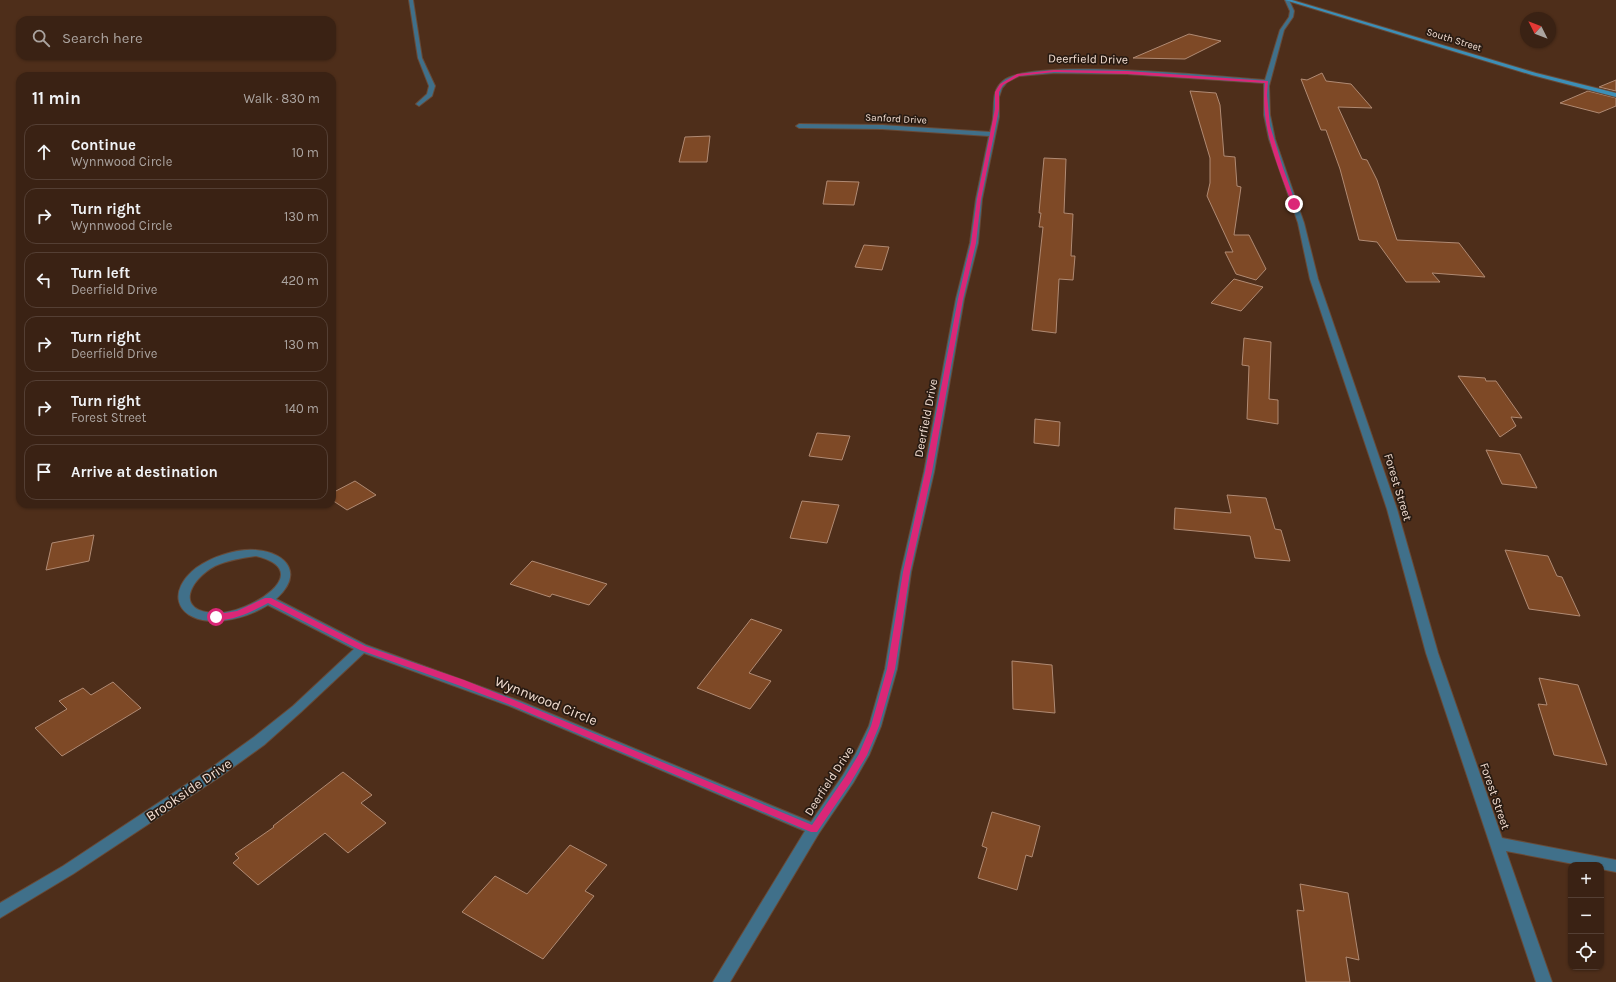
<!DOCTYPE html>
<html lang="en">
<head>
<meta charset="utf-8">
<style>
  body { margin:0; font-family:Karla,sans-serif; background:#412a1d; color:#f1f3f6 }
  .controls { position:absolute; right:12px; bottom:12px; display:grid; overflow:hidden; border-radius:8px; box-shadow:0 1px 3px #0004 }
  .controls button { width:36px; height:36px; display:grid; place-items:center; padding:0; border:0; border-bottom:1px solid #543f34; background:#3a2214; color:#f1f3f6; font:20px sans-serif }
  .compass { position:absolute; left:1520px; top:12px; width:36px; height:36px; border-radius:50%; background:#3a2214; box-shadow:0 1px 3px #0004; rotate:312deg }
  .stop { position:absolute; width:12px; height:12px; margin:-9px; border:3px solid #db2777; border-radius:50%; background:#fff }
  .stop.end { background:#db2777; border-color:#fff; box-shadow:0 1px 4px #0008 }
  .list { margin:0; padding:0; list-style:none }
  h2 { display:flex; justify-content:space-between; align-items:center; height:52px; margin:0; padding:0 16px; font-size:17px }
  h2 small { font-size:13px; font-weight:400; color:#aba4a0 }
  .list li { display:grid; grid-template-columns:26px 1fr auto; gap:12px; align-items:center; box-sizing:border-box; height:56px; margin:0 8px 8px; padding:0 8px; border:1px solid #543f34; border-radius:12px }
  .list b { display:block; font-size:15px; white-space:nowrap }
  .list p { margin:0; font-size:13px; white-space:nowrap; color:#aba4a0 }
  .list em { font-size:13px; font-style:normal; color:#aba4a0 }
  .icon { flex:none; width:22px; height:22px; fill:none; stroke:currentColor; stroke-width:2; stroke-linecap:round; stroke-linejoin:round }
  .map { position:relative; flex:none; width:1616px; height:982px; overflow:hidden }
  .search { position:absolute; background:#3a2214; box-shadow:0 1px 3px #0004; left:16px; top:16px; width:320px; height:44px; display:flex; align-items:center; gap:10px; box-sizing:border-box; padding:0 14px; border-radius:12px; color:#aba4a0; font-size:15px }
  .panel { position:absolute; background:#3a2214; box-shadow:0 1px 3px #0004; left:16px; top:72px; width:320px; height:436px; border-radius:12px }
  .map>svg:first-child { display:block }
  .building { fill:#7e4926; stroke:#b08a73 }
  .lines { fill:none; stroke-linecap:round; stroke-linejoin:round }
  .street-casing { stroke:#684a37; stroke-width:2 }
  .secondary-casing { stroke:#684a37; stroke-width:2 }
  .street { fill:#40708a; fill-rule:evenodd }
  .secondary { fill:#3c8fb7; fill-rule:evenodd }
  .route { fill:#db2777 }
  .labels { text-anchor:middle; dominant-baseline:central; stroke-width:3.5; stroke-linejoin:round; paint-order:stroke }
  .far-street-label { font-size:10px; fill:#f2ddd1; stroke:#291b12 }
  .street-label { font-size:12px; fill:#f2ddd1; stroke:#291b12 }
  .near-street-label { font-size:14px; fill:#f2ddd1; stroke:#291b12 }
</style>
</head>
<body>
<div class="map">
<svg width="1616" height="982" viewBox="0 0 1616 982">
  <rect width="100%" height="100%" fill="#4e2e1a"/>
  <!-- building -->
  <g class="building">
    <path d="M1189,34L1221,41L1185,59L1133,58Z"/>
    <path d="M1322,73L1326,81L1351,84L1372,108L1338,107L1362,159L1367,160L1377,180L1397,240L1459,243L1485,277L1432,273L1440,282H1406L1377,242L1359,240L1340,169L1326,130H1321L1301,79L1307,80Z"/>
    <path d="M1616,80V91L1599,87Z"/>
    <path d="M1190,91L1216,93L1220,105L1224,156L1235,157L1237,186L1241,187L1234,235H1249L1266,269L1256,280L1236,274L1225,252H1233L1207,196L1210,183V158Z"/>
    <path d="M1588,91L1616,98V106L1599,113L1560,103Z"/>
    <path d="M710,136L707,162H679L685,137Z"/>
    <path d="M1044,158L1066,159L1064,213L1073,214L1071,256H1075L1073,280L1059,279L1056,333L1032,330L1043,227H1039L1041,213H1039Z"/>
    <path d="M827,181L859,182L854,205L823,204Z"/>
    <path d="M864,245L889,247L882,270L855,267Z"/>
    <path d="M1234,279L1263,287L1241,311L1211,303Z"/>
    <path d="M1244,338L1271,342L1269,399L1278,400V424L1247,419L1249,366L1242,365Z"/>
    <path d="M1458,376L1485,378L1486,381H1496L1522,418L1511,417L1516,426L1500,437Z"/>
    <path d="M1035,419L1060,422L1059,446L1034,443Z"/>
    <path d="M817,433L850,436L842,460L809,456Z"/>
    <path d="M1486,450L1520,454L1537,488L1502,484Z"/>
    <path d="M355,481L376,495L347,510L332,500V493Z"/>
    <path d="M1227,495L1266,498L1275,529L1281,530L1290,561L1255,558L1250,536L1174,529L1175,508L1231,513Z"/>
    <path d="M802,501L839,505L827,543L790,538Z"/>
    <path d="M94,535L89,561L46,570L52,543Z"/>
    <path d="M1505,550L1548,556L1557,576L1562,577L1580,616L1529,609Z"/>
    <path d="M532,561L607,584L589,605L552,594L550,597L510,584Z"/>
    <path d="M751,619L782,630L749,673L771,681L750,709L697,688Z"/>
    <path d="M1012,661L1052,665L1055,713L1013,709Z"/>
    <path d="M1539,678L1578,685L1607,765L1554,755L1538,704L1547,705Z"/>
    <path d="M113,682L141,708L62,756L35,728L67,709L59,701L83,688L91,695Z"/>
    <path d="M343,772L372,795L361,803L386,823L348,853L325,833L258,885L233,863L239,858L235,854L274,827L273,826Z"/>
    <path d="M992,812L1040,826L1032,857L1026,855L1017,890L978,878L987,848L982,846Z"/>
    <path d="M570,845L607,865L585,891L594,896L543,959L462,912L495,876L527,894Z"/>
    <path d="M1300,884L1348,893L1359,960L1346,957L1350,982H1306L1297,910L1304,911Z"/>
  </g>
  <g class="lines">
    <defs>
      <g id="street">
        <path d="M409,0H413L422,58L435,86L432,96L419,106L416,104L427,94L429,86L418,58Z"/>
        <path d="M1285,0H1289L1294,11L1293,17L1284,30L1269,86L1270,115L1275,139L1304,223L1318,279L1397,509L1438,653L1502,838L1616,860V872L1601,869V865H1579L1506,851L1552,982H1536L1426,653L1387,509L1310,279L1298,223L1269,139L1264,115V83L1127,74L1054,73L1019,76L1007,82L1002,88L999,97V117L982,199L978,243L964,299L934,472L911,572L897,669L881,726L869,755L853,783L819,833L730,982H713L805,831L512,707L364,653L301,712L264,745L221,776L73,874L0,918V903L63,866L211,768L254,737L293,706L354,649L268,605C252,615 230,622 210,621C174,618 168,590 196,568C211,557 237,548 256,550C289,553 303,575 276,599L366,645L520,701L811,822L843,775L856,753L869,726L885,669L901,572L924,472L956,299L970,243L976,199L989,136L882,129L799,128L796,126L799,124L882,125L990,132C991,127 993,122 993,117C995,104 991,91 1003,81C1030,57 1221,77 1265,80L1280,30L1289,17L1290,11ZM256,556C318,571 249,614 216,613C174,612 189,580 215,566C228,560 242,558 256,556Z"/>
      </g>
      <path id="secondary" d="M1285,0H1292L1536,73L1616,93V97L1532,75Z"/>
    </defs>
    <!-- street casing -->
    <use href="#street" class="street-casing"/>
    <!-- secondary casing -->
    <use href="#secondary" class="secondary-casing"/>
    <!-- street -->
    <use href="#street" class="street"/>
    <!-- secondary -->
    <use href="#secondary" class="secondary"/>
  </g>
  <!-- route -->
  <path class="route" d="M1054,70L1127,71L1268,81L1267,95L1270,126L1283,168L1296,204L1294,205L1292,204C1277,165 1260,124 1265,83L1127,74L1054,72L1019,76L1003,85L999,92V109L981,199L976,243L963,299L932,472L910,572L895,669L879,726L867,755L851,782L817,832H811L513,706L458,685L360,650L268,603C253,611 230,623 213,619V615L237,611L265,598H271L365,646L464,680L519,702L812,825L845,777L859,754L871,726L887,669L903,572L925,472L958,299L971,243L977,199L995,109V92L1000,84L1017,74Z"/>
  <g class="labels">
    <!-- far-street labels -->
    <g class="far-street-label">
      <text transform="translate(1454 40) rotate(17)">South Street</text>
      <text transform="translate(896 119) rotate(3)">Sanford Drive</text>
    </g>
    <!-- street labels -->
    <g class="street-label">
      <text transform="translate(1088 59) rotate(1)">Deerfield Drive</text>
      <text transform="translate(926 418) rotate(-79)">Deerfield Drive</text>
      <text transform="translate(1398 487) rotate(73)">Forest Street</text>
      <text transform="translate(829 781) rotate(-57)">Deerfield Drive</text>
      <text transform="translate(1495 796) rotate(71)">Forest Street</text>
    </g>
    <!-- near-street labels -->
    <g class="near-street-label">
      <text transform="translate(546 701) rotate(22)">Wynnwood Circle</text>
      <text transform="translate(189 790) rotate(-34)">Brookside Drive</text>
    </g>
  </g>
</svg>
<div class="controls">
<button>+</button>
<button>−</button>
<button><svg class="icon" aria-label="locate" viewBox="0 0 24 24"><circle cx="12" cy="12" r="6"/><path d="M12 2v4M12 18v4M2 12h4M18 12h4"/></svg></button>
</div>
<svg class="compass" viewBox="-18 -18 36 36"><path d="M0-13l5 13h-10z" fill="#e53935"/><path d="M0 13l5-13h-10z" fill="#aba4a0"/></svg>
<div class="stop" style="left:216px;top:617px"></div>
<div class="stop end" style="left:1294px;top:204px"></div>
<div class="search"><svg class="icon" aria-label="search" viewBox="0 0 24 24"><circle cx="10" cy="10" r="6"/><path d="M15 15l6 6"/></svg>Search here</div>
<section class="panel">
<h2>11 min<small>Walk · 830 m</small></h2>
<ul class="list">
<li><svg class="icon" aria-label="ahead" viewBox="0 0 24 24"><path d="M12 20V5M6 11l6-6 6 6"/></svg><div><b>Continue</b><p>Wynnwood Circle</p></div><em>10 m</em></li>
<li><svg class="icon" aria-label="right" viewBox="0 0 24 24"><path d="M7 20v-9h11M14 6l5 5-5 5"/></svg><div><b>Turn right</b><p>Wynnwood Circle</p></div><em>130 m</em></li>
<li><svg class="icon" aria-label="left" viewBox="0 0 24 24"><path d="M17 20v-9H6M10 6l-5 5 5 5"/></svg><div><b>Turn left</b><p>Deerfield Drive</p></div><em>420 m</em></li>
<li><svg class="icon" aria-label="right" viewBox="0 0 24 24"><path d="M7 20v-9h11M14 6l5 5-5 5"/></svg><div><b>Turn right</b><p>Deerfield Drive</p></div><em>130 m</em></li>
<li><svg class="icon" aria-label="right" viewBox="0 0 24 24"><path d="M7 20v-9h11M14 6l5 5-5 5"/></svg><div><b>Turn right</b><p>Forest Street</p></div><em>140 m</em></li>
<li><svg class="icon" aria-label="arrive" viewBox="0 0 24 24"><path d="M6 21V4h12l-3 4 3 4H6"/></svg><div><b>Arrive at destination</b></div></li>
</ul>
</section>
</div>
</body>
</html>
